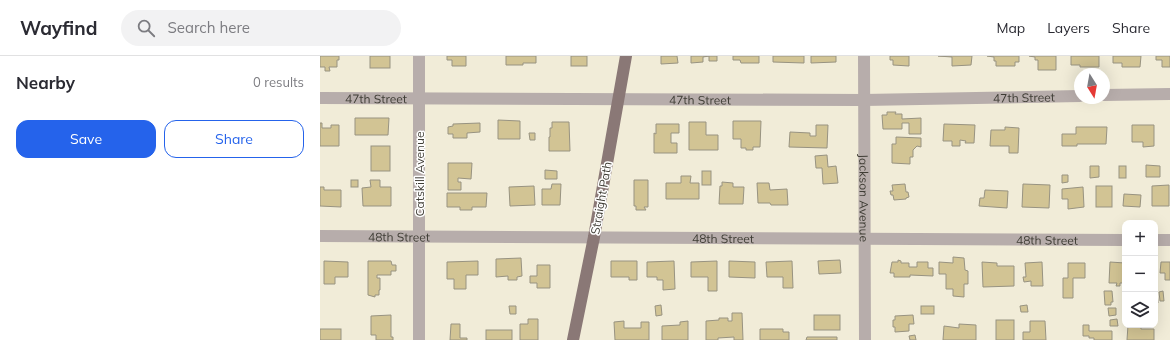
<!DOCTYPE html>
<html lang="en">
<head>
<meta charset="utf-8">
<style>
  body { margin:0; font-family:Mulish,sans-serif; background:#f2f2f3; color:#2b2b33 }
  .controls { position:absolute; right:12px; bottom:12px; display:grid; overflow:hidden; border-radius:8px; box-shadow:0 4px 16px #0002 }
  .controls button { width:36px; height:36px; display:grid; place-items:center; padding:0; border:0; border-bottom:1px solid #e1e1e2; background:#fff; color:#2b2b33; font:20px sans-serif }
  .compass { position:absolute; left:754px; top:12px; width:36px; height:36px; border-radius:50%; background:#fff; box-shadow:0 4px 16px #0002; rotate:169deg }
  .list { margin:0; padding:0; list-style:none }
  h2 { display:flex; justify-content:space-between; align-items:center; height:52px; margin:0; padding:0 16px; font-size:17px }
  h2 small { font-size:13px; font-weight:400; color:#7c7c81 }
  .actions { display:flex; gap:8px; padding:12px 16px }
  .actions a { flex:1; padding:9px 0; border:1px solid #2563eb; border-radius:12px; text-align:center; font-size:14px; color:#2563eb }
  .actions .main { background:#2563eb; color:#fff }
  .icon { flex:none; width:22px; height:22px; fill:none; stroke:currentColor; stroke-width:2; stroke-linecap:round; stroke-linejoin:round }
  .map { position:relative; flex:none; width:850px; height:284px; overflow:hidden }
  header { display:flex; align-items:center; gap:24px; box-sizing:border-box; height:56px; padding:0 20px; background:#fff; border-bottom:1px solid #e1e1e2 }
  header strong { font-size:19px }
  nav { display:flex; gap:22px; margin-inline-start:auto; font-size:14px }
  .search { width:280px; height:36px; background:#f2f2f3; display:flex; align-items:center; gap:10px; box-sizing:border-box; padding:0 14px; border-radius:22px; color:#7c7c81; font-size:15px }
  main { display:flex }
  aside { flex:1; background:#fff }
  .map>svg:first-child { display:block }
  .building { fill:#d2c494; stroke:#989381 }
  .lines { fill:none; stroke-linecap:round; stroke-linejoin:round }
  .minor { stroke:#b7adab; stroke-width:12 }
  .major { stroke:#8a7876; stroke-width:12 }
  .labels { text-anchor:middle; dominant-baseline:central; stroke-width:3; stroke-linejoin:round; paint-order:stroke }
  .street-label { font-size:12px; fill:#3f3d35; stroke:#fff }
</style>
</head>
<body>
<header>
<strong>Wayfind</strong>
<div class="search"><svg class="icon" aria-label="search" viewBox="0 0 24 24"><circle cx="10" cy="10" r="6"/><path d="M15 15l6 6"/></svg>Search here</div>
<nav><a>Map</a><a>Layers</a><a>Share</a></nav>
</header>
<main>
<aside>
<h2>Nearby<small>0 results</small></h2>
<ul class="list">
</ul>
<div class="actions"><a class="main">Save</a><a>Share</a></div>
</aside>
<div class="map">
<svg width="850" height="284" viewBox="0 0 850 284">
  <rect width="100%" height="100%" fill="#f1ecd8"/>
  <!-- building -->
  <g class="building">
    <path d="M0,0H19V4H17V11H9L10,15H5V11H0Z"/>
    <rect x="50" y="0" width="20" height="12"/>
    <path d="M127,0H146V10H132V4H127Z"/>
    <path d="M186,0H216V7H203V9H186Z"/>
    <rect x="251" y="0" width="16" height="10"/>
    <path d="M341,0H357L358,7L341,8Z"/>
    <path d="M371,0H397V5H389V0L383,1V6L371,7Z"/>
    <path d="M413,0H439V7H421L420,4H413Z"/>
    <path d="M453,0H484V7L453,6Z"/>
    <path d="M491,0H516V6L491,7Z"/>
    <path d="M570,0H589V10L573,9V4H570Z"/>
    <path d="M618,0H652L651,9L632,10V1Z"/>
    <path d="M667,0H699V6H695V10H676V5H674V1Z"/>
    <path d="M709,0H736V14H718V4H715V1Z"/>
    <path d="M751,0H779V11H760V9H751Z"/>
    <path d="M793,0H821L820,11H802V7H793Z"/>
    <path d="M836,0H850V11H842V4H836Z"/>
    <path d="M567,56H576L575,58H582V63L601,62V78H589V67H582V73H563L562,59H567Z"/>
    <path d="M35,62H69L68,79H35Z"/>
    <path d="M178,64L200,65V83H178Z"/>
    <path d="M413,65H441L440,91H433V94H426V92H421V83H413Z"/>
    <path d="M232,66H249L250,95H229V81H230V72H232Z"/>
    <path d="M369,66H386V79H398V94H369Z"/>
    <path d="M0,67H2V72H11V69H19V90H0Z"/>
    <path d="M160,67V76L147,77V82H133V78H128V71L133,70V68Z"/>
    <path d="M336,68H359V77H351V87H357V97H334V77L336,78Z"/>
    <path d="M624,68L655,69L654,87H645L646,85L640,84V90H632V85H623Z"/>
    <path d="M496,69H508L507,92L469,91L470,76L490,77V80H496Z"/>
    <path d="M812,69H834V90L823,91V86H812Z"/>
    <path d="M685,71L699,72L698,97H689V90H670L671,74H685Z"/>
    <path d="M756,71H787L786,88H757V90H742V78H756Z"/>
    <path d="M209,77H215V84H210Z"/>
    <path d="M576,81L601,82V91L597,90L593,94V101H590V108L572,107V88H576Z"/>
    <rect x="51" y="90" width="19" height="25"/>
    <path d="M507,99L508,111L516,110L518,127L503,128L502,112H496L495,100Z"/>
    <path d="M128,107H152L151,123L138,122V126H141V134H128Z"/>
    <path d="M826,109L840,110V121H826Z"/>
    <path d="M770,110H779V121L770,122Z"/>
    <rect x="799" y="110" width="7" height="12"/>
    <path d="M225,114L237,115V123H225Z"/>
    <rect x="382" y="115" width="9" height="14"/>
    <path d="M742,119H748V126L742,127Z"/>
    <path d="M361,120H371L370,127H379V143H346V127H361Z"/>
    <rect x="31" y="124" width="7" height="7"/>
    <path d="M50,124H60V131H71V150H43L42,132L51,131Z"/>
    <path d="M314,124H328V151H324L326,154H316V150H314Z"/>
    <path d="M402,126L413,127V131H424L423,148H399L400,130H402Z"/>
    <path d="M437,127H449L450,134L467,133L468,149H451L450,147H438Z"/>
    <path d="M232,128H241L240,149H222V133H231Z"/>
    <path d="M585,128L586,136H588L589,141L586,142V143L574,144L573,139H571L570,135H573L572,129Z"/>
    <path d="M703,128L730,129L729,152L702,151Z"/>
    <path d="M849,129V150H832V130Z"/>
    <path d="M214,130L215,149L190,150L189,131Z"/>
    <rect x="776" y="130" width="16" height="21"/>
    <path d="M0,131H4V134H21V151L0,150Z"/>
    <path d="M763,131L764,151L748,153V143H742V133Z"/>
    <path d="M665,134L688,135L687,152L659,150L660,142H664Z"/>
    <path d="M127,137H167L166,151H152V154H140V151H127Z"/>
    <path d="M804,138L821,139L820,151L803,150Z"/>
    <path d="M633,201L644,202L645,214L648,215V228H644V241L633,240V233H626V218H619V206L633,207Z"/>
    <path d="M201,202L202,220L197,221V224H188V220L176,221V203Z"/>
    <path d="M520,204L521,217L499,218L498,205Z"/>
    <path d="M578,204L581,205V207H589V211H597V206H608V212H613V220L590,219V221H574V217H570L572,206H578Z"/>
    <path d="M4,205L28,206V221H15V228H4Z"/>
    <path d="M48,205H71L72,209H76V215H71V219H57V222H60V234H59V239H55V241L48,239Z"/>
    <path d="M158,205V219H146V233H134V223H127V206Z"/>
    <path d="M291,205H317V224H309V221H291Z"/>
    <path d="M354,205L355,233L343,234V224H337V221H327V206Z"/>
    <path d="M397,205V235H388V221H371V206Z"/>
    <path d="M409,205L435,206V222L409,221Z"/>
    <path d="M472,205L473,232H463V221H447L446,206Z"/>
    <path d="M662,206L677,207V210H694V230L663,231Z"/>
    <path d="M722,206L723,230H711V225L704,226L703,221H706L705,207Z"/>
    <path d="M790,206L805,207V227H800V230H796L797,227H789Z"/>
    <path d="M841,206H850V224H845V217H840Z"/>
    <path d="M748,207H765V222H753V242H743V222H748Z"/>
    <path d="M217,209H230V232H217V227H210V220H217Z"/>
    <path d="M784,235H792L793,246H791V249H785Z"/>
    <path d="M835,235H837L838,247H835Z"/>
    <path d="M843,235L844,245H840L839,236Z"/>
    <path d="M341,249L342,259L336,260L335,250Z"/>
    <path d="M707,249L708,256H701L700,250Z"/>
    <path d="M189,250H196V258H190Z"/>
    <rect x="601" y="250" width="13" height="8"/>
    <path d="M788,252H796V259L789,260Z"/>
    <path d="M412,257H422L423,284H414V281L398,282V284H386V265L399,264V262H408V265H412Z"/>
    <path d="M71,259V281H73V284H56V279H51V260Z"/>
    <rect x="494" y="259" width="26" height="15"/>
    <path d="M593,259L594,268H589V275L575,276V271H573V264H575V260Z"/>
    <path d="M208,263H218V284H200V268H208Z"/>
    <path d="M797,263L798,270H790V264Z"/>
    <rect x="676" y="264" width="18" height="20"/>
    <path d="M304,265V272H321V266H329V284H295L294,266Z"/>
    <path d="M368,265V284H342V270L360,269V266Z"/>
    <path d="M710,265H725L726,284H703V276H710Z"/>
    <path d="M131,268H140V282H147V284H130Z"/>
    <path d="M639,268L656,269V284H623L624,270L639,272Z"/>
    <path d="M763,269H769V275H792V284H774V282H769V280H763Z"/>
    <path d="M808,269H821V273H834V284H807Z"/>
    <rect x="0" y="273" width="21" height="11"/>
    <path d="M440,273H463V276H469V284H440Z"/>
    <rect x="166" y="274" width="26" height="10"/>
    <path d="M595,279L596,284H590L589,280Z"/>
    <path d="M487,281H517V284H486Z"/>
  </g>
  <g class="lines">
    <!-- minor -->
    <g class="minor">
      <path id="s1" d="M544,0L545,284"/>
      <path d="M784,39L850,38"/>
      <path id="s2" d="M0,42L544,44L760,40"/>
      <path id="s3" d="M0,180L805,184"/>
      <path d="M835,184H850"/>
      <path d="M99,284V0"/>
    </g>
    <!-- major -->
    <path class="major" d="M253,284L274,181L306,0"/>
  </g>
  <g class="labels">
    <!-- street labels -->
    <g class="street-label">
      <text stroke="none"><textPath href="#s2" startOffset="704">47th Street</textPath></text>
      <text stroke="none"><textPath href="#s2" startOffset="56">47th Street</textPath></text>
      <text stroke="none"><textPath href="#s2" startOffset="380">47th Street</textPath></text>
      <text transform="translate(99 118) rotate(-90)">Catskill Avenue</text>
      <text transform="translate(281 142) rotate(-80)">Straight Path</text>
      <text stroke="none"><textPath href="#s1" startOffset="142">Jackson Avenue</textPath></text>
      <text stroke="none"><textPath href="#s3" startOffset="79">48th Street</textPath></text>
      <text stroke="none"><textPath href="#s3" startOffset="403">48th Street</textPath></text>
      <text stroke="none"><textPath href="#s3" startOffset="727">48th Street</textPath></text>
    </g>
  </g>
</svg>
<div class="controls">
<button>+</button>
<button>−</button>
<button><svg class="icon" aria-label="layers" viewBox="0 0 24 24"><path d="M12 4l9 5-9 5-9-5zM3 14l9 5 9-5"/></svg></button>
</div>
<svg class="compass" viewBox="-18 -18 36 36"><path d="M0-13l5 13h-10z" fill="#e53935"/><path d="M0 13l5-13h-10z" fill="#7c7c81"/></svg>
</div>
</main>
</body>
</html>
